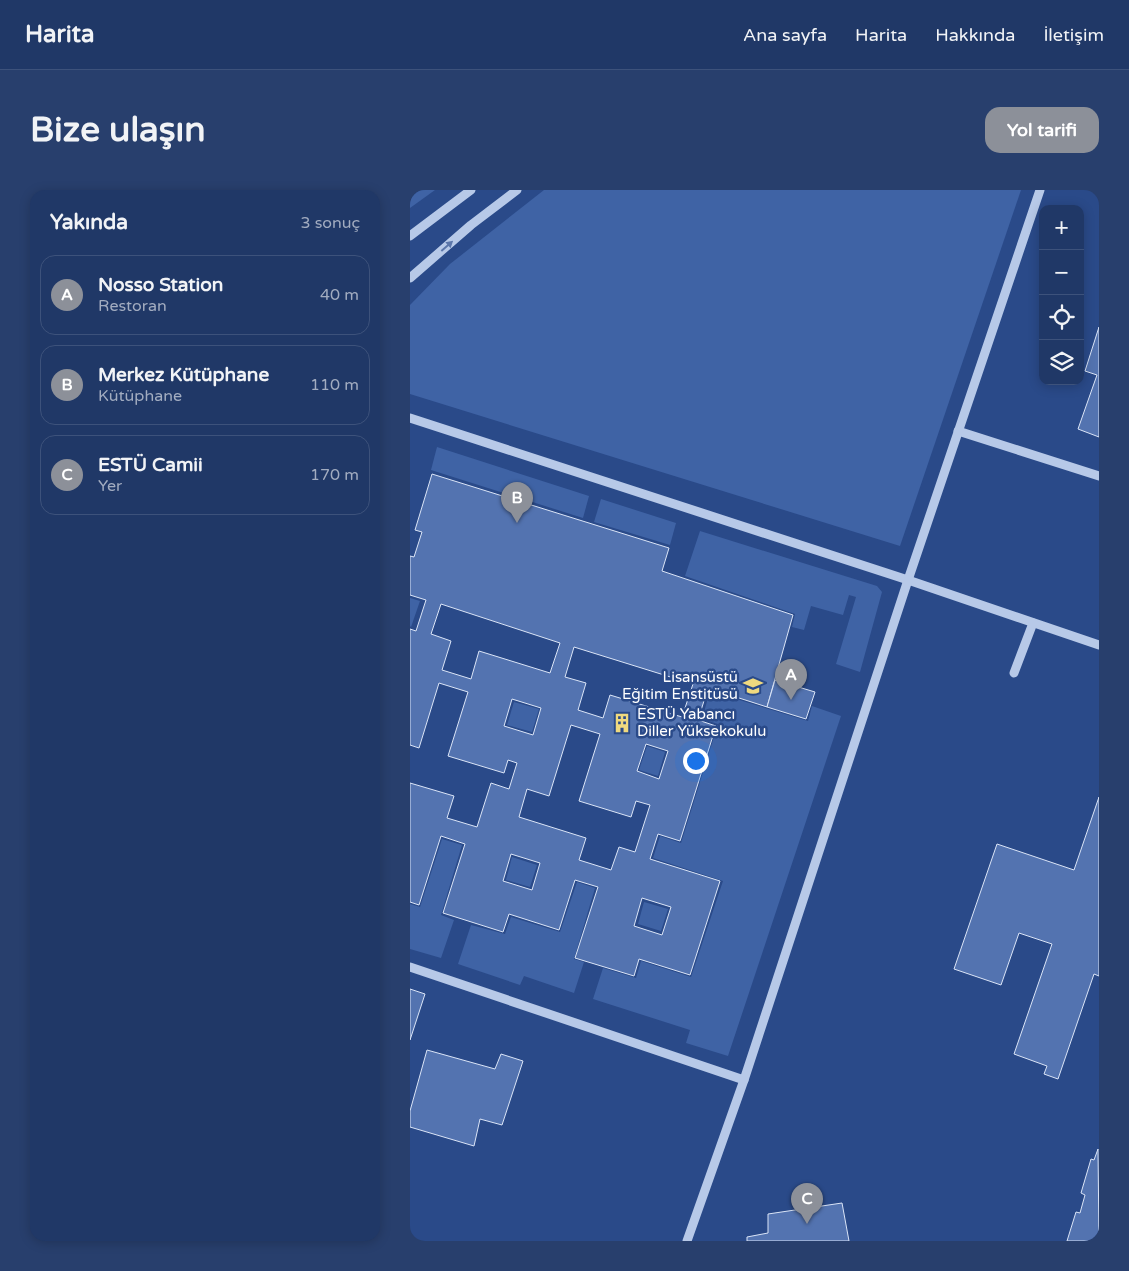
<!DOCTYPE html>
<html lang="tr">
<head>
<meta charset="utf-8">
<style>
  body { margin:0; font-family:"Varela Round",sans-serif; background:#283f6d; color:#f1f3f6 }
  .controls { position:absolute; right:15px; top:15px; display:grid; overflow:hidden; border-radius:10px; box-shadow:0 2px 12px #0003 }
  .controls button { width:45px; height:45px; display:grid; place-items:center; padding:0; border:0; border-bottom:1px solid #3d527b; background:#203867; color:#f1f3f6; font:25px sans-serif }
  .you { position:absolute; left:285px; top:570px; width:18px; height:18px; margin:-12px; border:4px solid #fff; border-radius:50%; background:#1a73e8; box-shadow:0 0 0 8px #1a73e833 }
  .badge { display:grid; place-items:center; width:32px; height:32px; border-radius:50%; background:#8c9099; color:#fff; font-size:16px; font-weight:700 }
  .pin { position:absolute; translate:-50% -41px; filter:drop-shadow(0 1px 2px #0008) }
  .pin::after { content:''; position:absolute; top:26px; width:18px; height:15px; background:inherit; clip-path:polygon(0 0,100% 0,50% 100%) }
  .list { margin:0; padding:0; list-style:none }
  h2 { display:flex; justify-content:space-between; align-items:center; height:65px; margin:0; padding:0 20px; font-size:21px }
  h2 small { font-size:16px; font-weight:400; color:#a2acc0 }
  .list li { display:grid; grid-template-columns:32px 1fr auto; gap:15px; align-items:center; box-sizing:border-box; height:80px; margin:0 10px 10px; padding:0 10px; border:1px solid #3d527b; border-radius:15px }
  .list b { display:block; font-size:19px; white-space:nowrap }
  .list p { margin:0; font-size:16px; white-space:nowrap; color:#a2acc0 }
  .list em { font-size:16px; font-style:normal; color:#a2acc0 }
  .icon { flex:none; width:28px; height:28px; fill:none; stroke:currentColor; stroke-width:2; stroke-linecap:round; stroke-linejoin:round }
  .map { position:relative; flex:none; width:689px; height:1051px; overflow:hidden; border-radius:15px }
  header { display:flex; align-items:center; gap:30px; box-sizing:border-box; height:70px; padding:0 25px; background:#203867; border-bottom:1px solid #3d527b }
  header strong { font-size:24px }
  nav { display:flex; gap:28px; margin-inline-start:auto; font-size:18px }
  .intro { display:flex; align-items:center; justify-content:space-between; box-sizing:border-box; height:120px; padding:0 30px }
  h1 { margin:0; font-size:35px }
  .button { padding:12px 22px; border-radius:15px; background:#8c9099; color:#fff; font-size:18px; font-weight:700 }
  main { display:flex; gap:30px; padding:0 30px }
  aside { flex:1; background:#203867; border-radius:15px; box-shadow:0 2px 12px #0003 }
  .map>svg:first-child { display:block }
  .green { fill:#3f63a5 }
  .building { fill:#5373b0; stroke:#dbe5f7; fill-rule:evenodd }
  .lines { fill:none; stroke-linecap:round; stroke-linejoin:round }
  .minor { stroke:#b7c9e8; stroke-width:9 }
  .oneway { fill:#5b76aa }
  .labels { text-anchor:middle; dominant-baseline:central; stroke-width:5; stroke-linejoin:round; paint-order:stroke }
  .poi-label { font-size:15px; fill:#fff; stroke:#2a4a89; text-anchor:end }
</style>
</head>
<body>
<header>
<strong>Harita</strong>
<nav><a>Ana sayfa</a><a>Harita</a><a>Hakkında</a><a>İletişim</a></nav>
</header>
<div class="intro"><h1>Bize ulaşın</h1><a class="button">Yol tarifi</a></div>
<main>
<aside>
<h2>Yakında<small>3 sonuç</small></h2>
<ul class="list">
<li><span class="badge">A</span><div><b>Nosso Station</b><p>Restoran</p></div><em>40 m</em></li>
<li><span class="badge">B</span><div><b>Merkez Kütüphane</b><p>Kütüphane</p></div><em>110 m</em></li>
<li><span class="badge">C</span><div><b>ESTÜ Camii</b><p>Yer</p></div><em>170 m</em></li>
</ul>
</aside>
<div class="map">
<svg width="689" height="1051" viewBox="0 0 689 1051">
  <rect width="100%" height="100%" fill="#2a4a89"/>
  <!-- green -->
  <g class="green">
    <path d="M0,0H25L0,18Z"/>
    <path d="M134,0H611L490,356L0,204V115L40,74Z"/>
    <path d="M27,257L179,306L173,328L21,280Z"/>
    <path d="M191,309L266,333L260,355L184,332Z"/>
    <path d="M290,341L467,396L472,402L450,482L426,474L446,407L439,405L433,425L401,416L394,440L382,437L385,424L275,386Z"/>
    <path d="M0,408L10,411L1,437L0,436Z"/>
    <path d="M300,501L398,531L402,516L431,526L318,866L276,853L280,840L183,809L193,778L226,788L231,771L281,787L313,691L243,668L250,646L271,653L308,534L292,529Z"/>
    <path d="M104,512L129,519L122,542L97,535Z"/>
    <path d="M237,556L255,562L248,586L229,580Z"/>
    <path d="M32,649L52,655L31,725L44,730L31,768L0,759V714L10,717Z"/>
    <path d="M102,667L127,675L120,697L96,690Z"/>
    <path d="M167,692L185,698L164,769L174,772L164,803L114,786L110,795L48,774L61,735L95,744L101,727L150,742Z"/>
    <path d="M234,712L258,719L251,741L228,734Z"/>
  </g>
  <!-- building -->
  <g class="building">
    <path d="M689,137V247L668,239L687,185L675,181Z"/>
    <path d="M22,284L259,358L252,381L383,425L357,517L298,498L288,530L306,536L270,651L248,644L240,669L310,691L280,785L229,769L224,786L165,768L188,697L165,690L149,740L99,724L93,742L33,723L55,654L31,646L9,715L0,712V593L44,606L37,628L67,637L81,593L99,599L107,573L98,570L94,583L38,566L58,502L29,493L9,558L0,555V439L6,441L16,410L0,405V366L4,367L12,342L5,340ZM31,414L150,453L140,483L69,461L61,489L32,480L41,451L21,444ZM164,457L283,494L272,527L200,505L193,528L168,520L176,493L155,487ZM102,509L131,518L123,545L94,536ZM161,535L190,544L169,611L221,627L226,611L240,615L225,662L209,657L201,680L169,670L176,648L109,627L117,599L139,606ZM236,554L258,561L249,589L227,581ZM101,664L130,673L122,700L93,691ZM232,708L261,717L252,745L224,736Z"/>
    <path d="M365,490L405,502L396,529L357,517Z"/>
    <path d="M689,607V786L684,784L648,889L634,884L637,876L604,864L642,754L609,743L591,795L544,779L587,654L664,680Z"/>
    <path d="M0,799L15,804L0,850Z"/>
    <path d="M17,860L85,879L91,864L113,871L92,935L70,929L64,956L0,937V921Z"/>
    <path d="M688,959L689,1051H657L666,1022L670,1023L675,1005L671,1003L681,969L684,970Z"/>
    <path d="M432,1013L439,1051H337V1047L358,1043V1024Z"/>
  </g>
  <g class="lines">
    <!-- minor -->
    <g class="minor">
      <path d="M0,46L61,0"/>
      <path d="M0,88L61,35L107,0"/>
      <path d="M0,228L498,390L689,455"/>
      <path d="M548,241L689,286"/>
      <path d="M604,483L623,433"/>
      <path d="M0,777L334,890"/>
      <path d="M277,1051L334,890L498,390L630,0"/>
    </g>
  </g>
  <!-- one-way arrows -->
  <defs><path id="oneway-solid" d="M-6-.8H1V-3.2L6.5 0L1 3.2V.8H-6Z" transform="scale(1.25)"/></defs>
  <use class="oneway" href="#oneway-solid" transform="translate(37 56) rotate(-41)"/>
  <!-- icons -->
  <defs>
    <symbol id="school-bare" viewBox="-9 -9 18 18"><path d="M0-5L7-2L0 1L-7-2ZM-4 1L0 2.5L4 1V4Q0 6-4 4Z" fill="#efd97f" stroke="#2a4a89" stroke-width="2.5" paint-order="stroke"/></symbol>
    <symbol id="building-bare" viewBox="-9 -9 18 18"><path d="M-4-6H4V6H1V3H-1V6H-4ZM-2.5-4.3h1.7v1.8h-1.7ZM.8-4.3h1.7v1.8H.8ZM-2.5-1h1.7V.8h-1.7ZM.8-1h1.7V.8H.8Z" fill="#efd97f" stroke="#2a4a89" stroke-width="2.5" paint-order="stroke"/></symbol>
  </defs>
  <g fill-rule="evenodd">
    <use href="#school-bare" x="329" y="482" width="28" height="28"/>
    <use href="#building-bare" x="198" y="519" width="28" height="28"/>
  </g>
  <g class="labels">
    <!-- poi labels -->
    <g class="poi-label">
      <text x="328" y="487">Lisansüstü<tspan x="328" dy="17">Eğitim Enstitüsü</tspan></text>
      <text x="227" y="524" text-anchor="start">ESTÜ Yabancı<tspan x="227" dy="17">Diller Yüksekokulu</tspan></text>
    </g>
  </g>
</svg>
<div class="controls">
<button>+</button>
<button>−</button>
<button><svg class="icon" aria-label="locate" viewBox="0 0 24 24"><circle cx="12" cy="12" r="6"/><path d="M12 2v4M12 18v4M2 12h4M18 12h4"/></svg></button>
<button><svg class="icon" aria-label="layers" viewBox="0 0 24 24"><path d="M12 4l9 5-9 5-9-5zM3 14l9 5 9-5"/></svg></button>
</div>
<div class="you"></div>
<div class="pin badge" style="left:381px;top:510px">A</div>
<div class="pin badge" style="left:107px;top:333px">B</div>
<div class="pin badge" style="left:397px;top:1034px">C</div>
</div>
</main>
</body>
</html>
